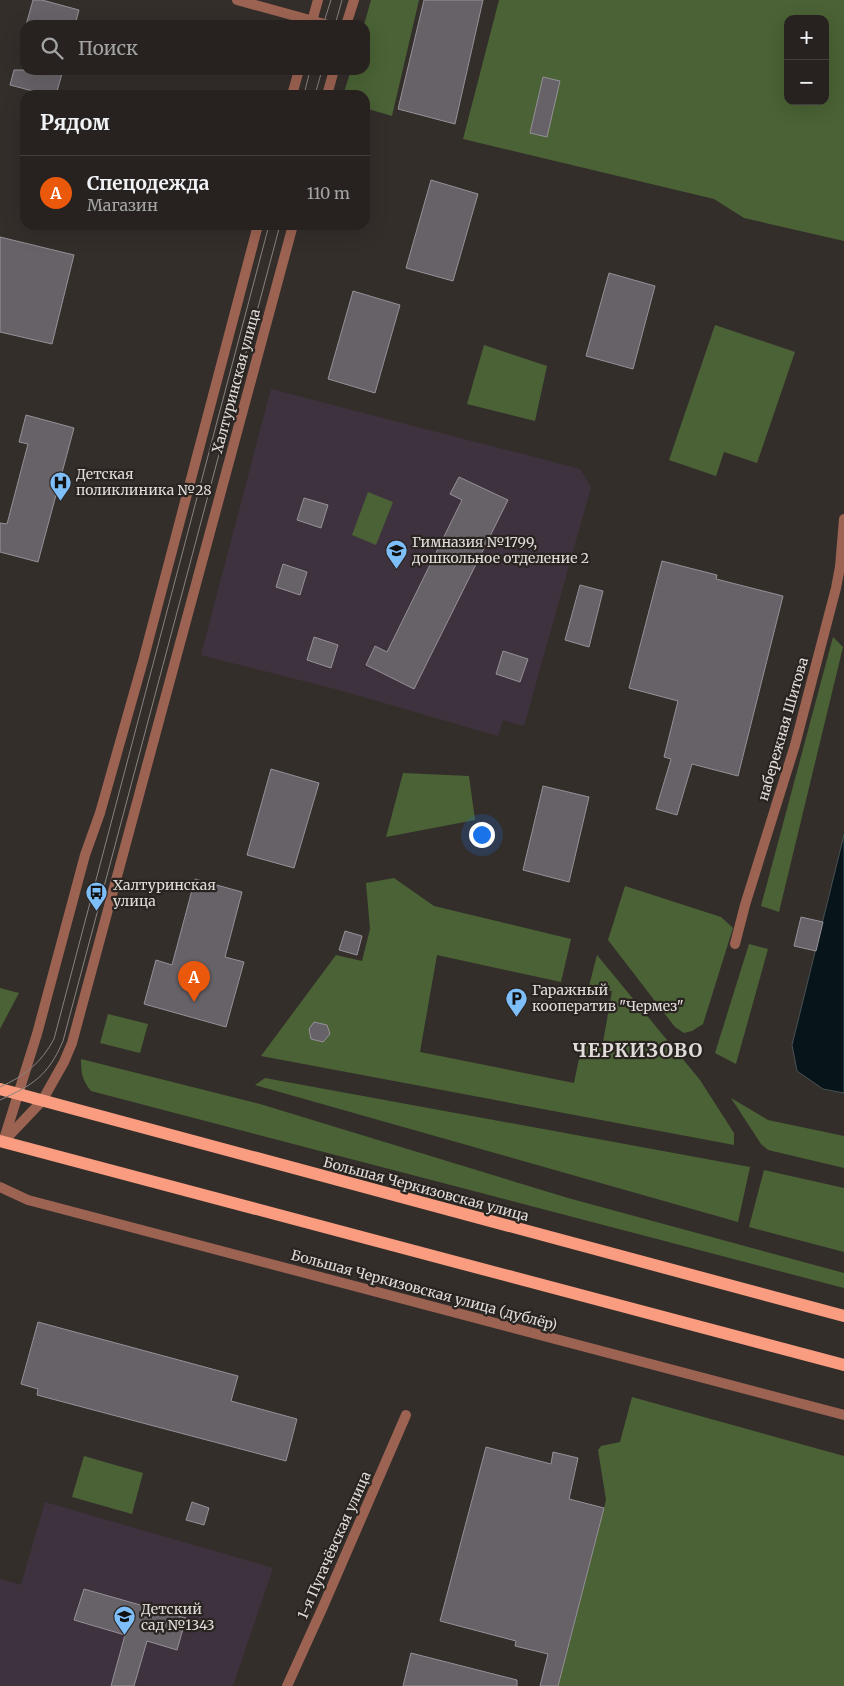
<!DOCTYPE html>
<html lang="ru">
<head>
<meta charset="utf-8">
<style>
  body { margin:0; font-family:Merriweather,serif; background:#2f2a29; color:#f1f3f6 }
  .controls { position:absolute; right:15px; top:15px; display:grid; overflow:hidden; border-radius:10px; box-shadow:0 5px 20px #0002 }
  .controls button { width:45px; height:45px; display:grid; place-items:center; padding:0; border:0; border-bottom:1px solid #433f3e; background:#272220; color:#f1f3f6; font:25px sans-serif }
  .you { position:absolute; left:481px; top:834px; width:18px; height:18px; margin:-12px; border:4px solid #fff; border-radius:50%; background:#1a73e8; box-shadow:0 0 0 8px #1a73e833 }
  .badge { display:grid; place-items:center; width:32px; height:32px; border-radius:50%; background:#ea580c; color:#fff; font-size:16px; font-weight:700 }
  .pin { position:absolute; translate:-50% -41px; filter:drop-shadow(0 1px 2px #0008) }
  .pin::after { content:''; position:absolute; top:26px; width:18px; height:15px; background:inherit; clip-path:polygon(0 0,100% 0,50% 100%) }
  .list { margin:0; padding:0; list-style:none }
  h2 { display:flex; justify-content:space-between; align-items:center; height:65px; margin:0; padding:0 20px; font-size:21px }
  h2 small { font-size:16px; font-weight:400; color:#a4a4a5 }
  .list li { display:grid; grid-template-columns:32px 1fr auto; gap:15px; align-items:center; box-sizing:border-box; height:75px; padding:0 20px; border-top:1px solid #433f3e }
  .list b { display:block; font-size:19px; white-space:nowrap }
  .list p { margin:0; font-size:16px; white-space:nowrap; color:#a4a4a5 }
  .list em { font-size:16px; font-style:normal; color:#a4a4a5 }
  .icon { flex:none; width:28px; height:28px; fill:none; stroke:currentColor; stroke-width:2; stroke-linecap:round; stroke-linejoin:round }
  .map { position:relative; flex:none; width:844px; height:1686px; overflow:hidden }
  .search { position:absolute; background:#272220; box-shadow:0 5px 20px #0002; left:20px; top:20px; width:350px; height:55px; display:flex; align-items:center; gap:12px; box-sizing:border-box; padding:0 18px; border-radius:15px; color:#a4a4a5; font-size:19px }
  .panel { position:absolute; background:#272220; box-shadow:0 5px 20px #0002; left:20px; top:90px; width:350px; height:140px; border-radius:15px }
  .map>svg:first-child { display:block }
  .education { fill:#3f323f }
  .green { fill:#4a6235; fill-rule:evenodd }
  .water { fill:#07151b; stroke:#485154 }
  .building { fill:#666268; stroke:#959198 }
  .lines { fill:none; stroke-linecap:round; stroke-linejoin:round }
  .pedestrian { stroke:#9c6352; stroke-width:10 }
  .minor { stroke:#9c6352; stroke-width:10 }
  .tertiary { stroke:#9c6352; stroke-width:10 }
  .primary { stroke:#f99c7f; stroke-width:12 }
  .tram { stroke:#888380; stroke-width:1 }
  .labels { text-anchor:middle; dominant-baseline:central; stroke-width:4.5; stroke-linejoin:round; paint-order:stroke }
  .street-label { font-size:14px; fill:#e0dcda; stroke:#2a2421 }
  .poi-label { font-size:14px; fill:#e0dcda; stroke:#2a2421; text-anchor:start }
  .district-label { font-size:19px; font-weight:bold; letter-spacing:1px; fill:#e0dcda; stroke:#2a2421 }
</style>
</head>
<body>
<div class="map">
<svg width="844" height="1686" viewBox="0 0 844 1686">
  <rect width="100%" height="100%" fill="#342e2b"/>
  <!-- education -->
  <g class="education">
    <path d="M271,389L580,469L591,487L524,726L503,720L498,736L339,690L201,655Z"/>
    <path d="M45,1502L273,1568L233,1686H0V1579L21,1585Z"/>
  </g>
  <!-- green -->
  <g class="green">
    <path d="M371,0H419L392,116L365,108V95H343L351,70H365L364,25Z"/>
    <path d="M499,0H844V241L744,218L714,199L463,139ZM788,19H825V101H788Z"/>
    <path d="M715,325L795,352L757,463L724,452L716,476L669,460Z"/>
    <path d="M484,345L547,366L535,421L467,404Z"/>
    <path d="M368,492L393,502L376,545L352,535Z"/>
    <path d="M833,637L843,647L779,912L761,906Z"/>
    <path d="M403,773L469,776L475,820L386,837Z"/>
    <path d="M394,878L434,906L571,939L561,982L437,955L420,1052L574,1083L582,1044L602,1048L612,991L589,986L597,955L700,1080L734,1133V1145L261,1056L336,955L362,961L370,929L366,883Z"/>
    <path d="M625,886L721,917L733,928L703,1024L692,1031L684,1033L675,1027L608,940Z"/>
    <path d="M749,944L768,949L736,1064L715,1053Z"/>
    <path d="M0,988L19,993L0,1029Z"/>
    <path d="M108,1014L148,1024L140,1053L100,1043Z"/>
    <path d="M81,1059L260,1104L568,1198L844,1273V1288L91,1091C82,1080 81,1073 81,1059Z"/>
    <path d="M265,1078L750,1167L738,1222L255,1085Z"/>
    <path d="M731,1098L768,1120L844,1136V1168L768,1150L761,1144Z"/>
    <path d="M764,1170L844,1188V1252L749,1227Z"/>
    <path d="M632,1397L844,1456V1686H558L606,1500L598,1450L601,1446L620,1442Z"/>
    <path d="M84,1456L143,1473L132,1514L72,1497Z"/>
  </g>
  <!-- water -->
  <path class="water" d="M844,835V1093L823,1089L797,1071L792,1045Z"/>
  <!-- building -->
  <g class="building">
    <path d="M33,0H42L79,10L75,25H26Z"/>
    <path d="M424,0H483L455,124L398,109Z"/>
    <path d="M14,70H63L56,95H48L10,85Z"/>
    <path d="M543,77L560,81L547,137L530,133Z"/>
    <path d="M431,180L478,194L453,281L406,268Z"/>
    <path d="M0,237L74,255L52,344L0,332Z"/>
    <path d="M609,273L655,286L633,369L586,356Z"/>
    <path d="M353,291L400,305L375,393L328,379Z"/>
    <path d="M26,415L74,428L38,562L0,552V523L7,524L28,444L19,442Z"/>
    <path d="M459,477L508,500L414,689L366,665L375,646L387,652L462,500L450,494Z"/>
    <path d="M304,498L328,505L321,528L297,520Z"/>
    <path d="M662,561L717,575L716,579L783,596L738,776L692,764L677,815L656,809L671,759L664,757L678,701L629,688Z"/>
    <path d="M283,564L307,572L300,595L276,587Z"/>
    <path d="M580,585L603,591L589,647L565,640Z"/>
    <path d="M314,637L338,645L331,668L307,660Z"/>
    <path d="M503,651L528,659L520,682L496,674Z"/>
    <path d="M271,769L319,783L294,868L247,855Z"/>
    <path d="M543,786L589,797L569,882L523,870Z"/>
    <path d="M195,879L242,892L225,957L244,962L226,1027L144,1004L156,960L172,965Z"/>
    <path d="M801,917L823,922L816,951L794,946Z"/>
    <path d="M345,931L362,936L357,955L339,950Z"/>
    <path d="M314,1022L327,1025L330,1034L323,1042L311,1039L309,1029Z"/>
    <path d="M38,1322L238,1376L231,1401L297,1419L286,1461L37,1395L38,1389L21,1384Z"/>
    <path d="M486,1447L551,1464L553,1452L578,1458L569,1499L604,1508L558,1686H540L548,1654L515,1646L516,1641L440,1621Z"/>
    <path d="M192,1502L209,1508L204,1525L186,1520Z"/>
    <path d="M84,1589L186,1618L177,1650L147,1641L134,1686H111L125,1635L74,1620Z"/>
    <path d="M411,1653L517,1680V1686H403Z"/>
  </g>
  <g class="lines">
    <!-- pedestrian -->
    <path class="pedestrian" d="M840,567L844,519"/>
    <!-- minor -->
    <g class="minor">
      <path d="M735,944L745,905L795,745L836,588L840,567"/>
      <path d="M287,1686L322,1609L406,1415"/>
    </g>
    <!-- tertiary -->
    <g class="tertiary">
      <path d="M237,0L328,25"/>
      <path d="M311,25L318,0"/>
      <path d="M346,25L354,0"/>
      <path d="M292,95L299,70"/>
      <path d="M327,95L334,70"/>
      <path d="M4,1139L37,1034L85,855L100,813L143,661L258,225"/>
      <path d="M3,1142L42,1101L64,1062L72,1043L293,225"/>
      <path d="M0,1187L28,1200L844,1415"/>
    </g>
    <!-- primary -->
    <g class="primary">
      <path d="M0,1089L844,1316"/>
      <path d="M0,1141L844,1365"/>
    </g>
    <!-- tram -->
    <g class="tram">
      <path d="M323,25L331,0"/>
      <path d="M335,25L342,0"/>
      <path d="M304,95L310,70"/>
      <path d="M315,95L322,70"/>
      <path d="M0,1087C25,1076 41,1063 54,1039L269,225"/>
      <path d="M0,1100C33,1085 48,1076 63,1041L280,225"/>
    </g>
  </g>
  <!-- icons -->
  <defs>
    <symbol id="hospital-pin" viewBox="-11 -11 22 30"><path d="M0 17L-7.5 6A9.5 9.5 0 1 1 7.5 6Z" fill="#7ebef9" stroke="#2a2421"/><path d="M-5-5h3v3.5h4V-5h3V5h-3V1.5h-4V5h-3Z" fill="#111"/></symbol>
    <symbol id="school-pin" viewBox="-11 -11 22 30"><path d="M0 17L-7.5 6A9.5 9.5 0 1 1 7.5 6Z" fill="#7ebef9" stroke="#2a2421"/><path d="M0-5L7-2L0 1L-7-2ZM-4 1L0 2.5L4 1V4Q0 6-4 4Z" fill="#111"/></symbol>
    <symbol id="bus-pin" viewBox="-11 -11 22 30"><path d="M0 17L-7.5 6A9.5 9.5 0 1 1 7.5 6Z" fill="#7ebef9" stroke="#2a2421"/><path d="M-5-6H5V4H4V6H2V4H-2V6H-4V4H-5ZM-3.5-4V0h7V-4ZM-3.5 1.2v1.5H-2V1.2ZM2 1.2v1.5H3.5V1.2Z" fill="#111"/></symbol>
    <symbol id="parking-pin" viewBox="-11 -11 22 30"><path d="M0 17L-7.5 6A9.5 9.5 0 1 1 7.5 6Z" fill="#7ebef9" stroke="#2a2421"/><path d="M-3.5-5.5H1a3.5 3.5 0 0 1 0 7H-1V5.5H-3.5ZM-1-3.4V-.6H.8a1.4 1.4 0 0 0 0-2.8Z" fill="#111"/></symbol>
  </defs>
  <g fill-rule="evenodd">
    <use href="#hospital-pin" x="48" y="470" width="25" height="34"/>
    <use href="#school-pin" x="384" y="538" width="25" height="34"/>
    <use href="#bus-pin" x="84" y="880" width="25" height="34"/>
    <use href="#parking-pin" x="504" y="986" width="25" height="34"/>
    <use href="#school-pin" x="112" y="1604" width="25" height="34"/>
  </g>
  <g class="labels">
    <!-- street labels -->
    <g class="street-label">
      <text transform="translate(236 381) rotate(-75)">Халтуринская улица</text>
      <text transform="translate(783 729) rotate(-74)">набережная Шитова</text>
      <text transform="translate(426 1189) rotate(15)">Большая Черкизовская улица</text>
      <text transform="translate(424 1290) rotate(15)">Большая Черкизовская улица (дублёр)</text>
      <text transform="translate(334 1545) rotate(-66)">1-я Пугачёвская улица</text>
    </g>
    <!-- poi labels -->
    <g class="poi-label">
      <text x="76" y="474">Детская<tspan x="76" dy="16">поликлиника №28</tspan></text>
      <text x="412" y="542">Гимназия №1799,<tspan x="412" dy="16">дошкольное отделение 2</tspan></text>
      <text x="113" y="885">Халтуринская<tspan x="113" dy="16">улица</tspan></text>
      <text x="532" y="990">Гаражный<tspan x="532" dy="16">кооператив "Чермез"</tspan></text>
      <text x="141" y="1609">Детский<tspan x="141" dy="16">сад №1343</tspan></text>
    </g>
    <!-- district labels -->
    <g class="district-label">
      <text x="638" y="1050">ЧЕРКИЗОВО</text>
    </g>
  </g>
</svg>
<div class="controls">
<button>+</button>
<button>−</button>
</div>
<div class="you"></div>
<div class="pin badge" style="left:194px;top:1002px">A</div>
<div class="search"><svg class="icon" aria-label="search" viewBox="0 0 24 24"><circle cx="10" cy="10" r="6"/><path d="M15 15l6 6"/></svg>Поиск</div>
<section class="panel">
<h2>Рядом<small></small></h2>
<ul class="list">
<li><span class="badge">A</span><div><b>Спецодежда</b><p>Магазин</p></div><em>110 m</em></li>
</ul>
</section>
</div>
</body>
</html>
